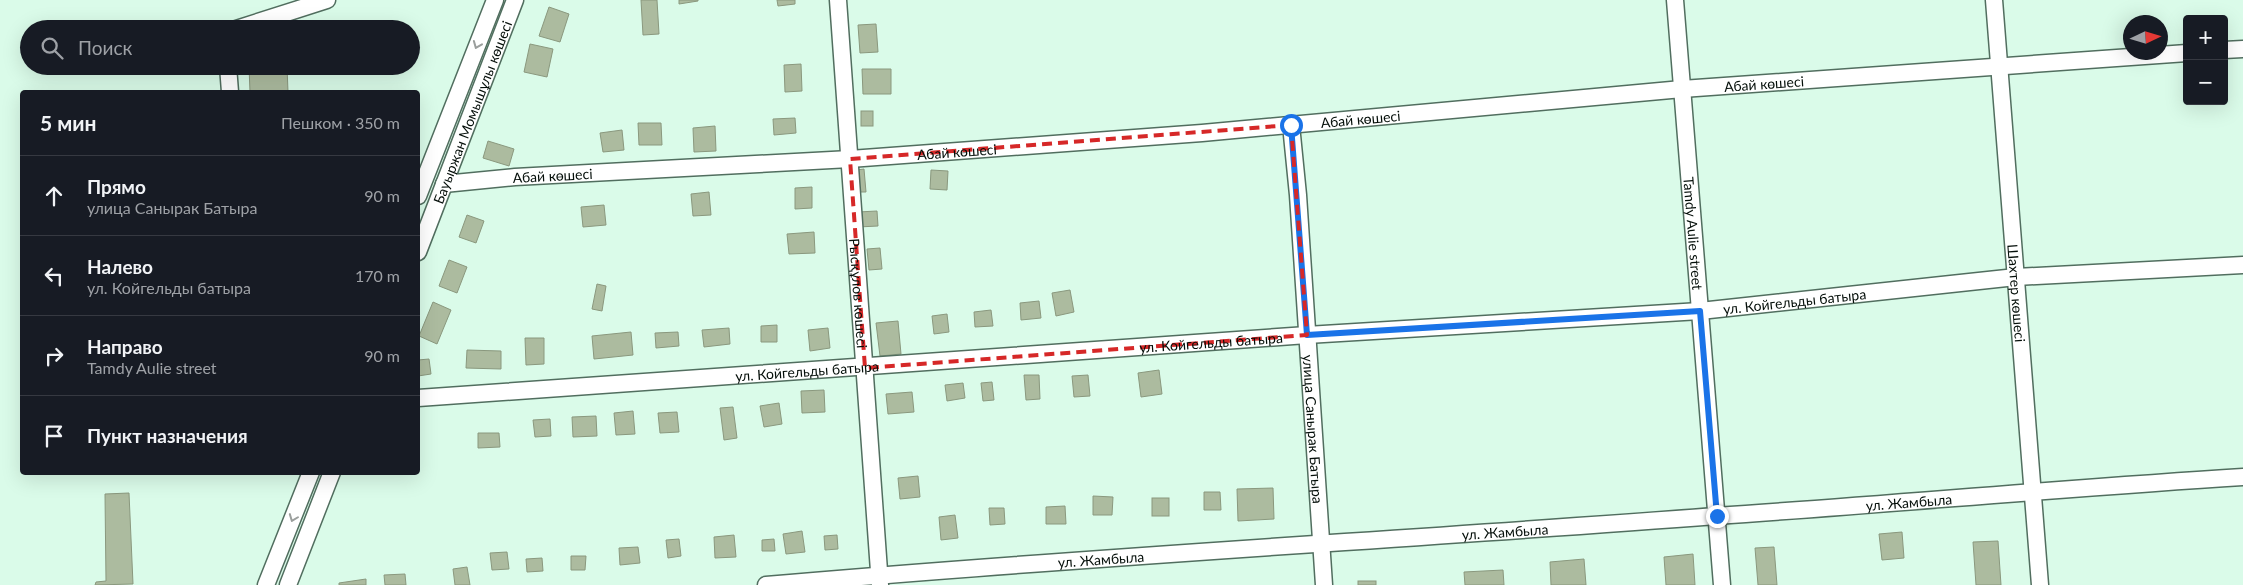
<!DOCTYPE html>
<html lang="ru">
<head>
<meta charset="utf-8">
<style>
  body { margin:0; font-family:Lato,sans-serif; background:#242831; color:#f1f3f6 }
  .controls { position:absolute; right:15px; top:15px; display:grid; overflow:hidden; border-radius:5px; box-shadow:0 5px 20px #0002 }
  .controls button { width:45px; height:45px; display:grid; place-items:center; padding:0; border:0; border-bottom:1px solid #363941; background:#171b24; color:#f1f3f6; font:25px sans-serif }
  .compass { position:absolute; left:2123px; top:15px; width:45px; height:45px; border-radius:50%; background:#171b24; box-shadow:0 5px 20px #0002; rotate:86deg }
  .stop { position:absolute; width:15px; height:15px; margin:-11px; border:4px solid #1a73e8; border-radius:50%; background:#fff }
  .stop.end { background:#1a73e8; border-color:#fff; box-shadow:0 1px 5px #0008 }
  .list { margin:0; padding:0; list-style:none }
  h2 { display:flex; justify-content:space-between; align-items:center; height:65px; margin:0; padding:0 20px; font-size:21px }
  h2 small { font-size:16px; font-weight:400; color:#9ea1a6 }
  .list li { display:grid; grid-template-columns:32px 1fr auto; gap:15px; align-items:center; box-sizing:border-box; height:80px; padding:0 20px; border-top:1px solid #363941 }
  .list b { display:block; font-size:19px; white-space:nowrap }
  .list p { margin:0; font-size:16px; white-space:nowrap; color:#9ea1a6 }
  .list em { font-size:16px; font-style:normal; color:#9ea1a6 }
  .icon { flex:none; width:28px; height:28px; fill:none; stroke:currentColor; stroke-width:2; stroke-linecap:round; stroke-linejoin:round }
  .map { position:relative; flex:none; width:2243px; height:585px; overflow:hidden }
  .search { position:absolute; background:#171b24; box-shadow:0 5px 20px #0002; left:20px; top:20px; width:400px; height:55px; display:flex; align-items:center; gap:12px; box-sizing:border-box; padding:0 18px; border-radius:28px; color:#9ea1a6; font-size:19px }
  .panel { position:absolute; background:#171b24; box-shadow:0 5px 20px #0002; left:20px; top:90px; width:400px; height:385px; border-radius:5px }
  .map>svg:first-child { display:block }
  .building { fill:#acbb9f; stroke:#8a987e }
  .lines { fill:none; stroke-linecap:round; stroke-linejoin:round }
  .minor-casing { stroke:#516e5f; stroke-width:19 }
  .minor { stroke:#fff; stroke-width:16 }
  .oneway { stroke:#9b9f9d }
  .route { stroke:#1a73e8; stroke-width:6 }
  .marked { fill:none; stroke:#d62828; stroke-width:4; stroke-dasharray:10 6; stroke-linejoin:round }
  .labels { text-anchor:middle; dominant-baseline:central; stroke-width:4; stroke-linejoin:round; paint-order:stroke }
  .street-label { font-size:14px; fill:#040e09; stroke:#fff }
</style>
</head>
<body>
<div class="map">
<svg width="2243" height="585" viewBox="0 0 2243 585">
  <rect width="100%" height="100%" fill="#dafbe9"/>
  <!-- building -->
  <g class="building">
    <path d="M641,0H657L659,34L643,35Z"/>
    <path d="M679,0H698V1L679,4Z"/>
    <path d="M777,0H795V4L778,6Z"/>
    <path d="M549,7L569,14L560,42L539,36Z"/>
    <path d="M876,24L878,52L860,53L858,25Z"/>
    <path d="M530,44L553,49L547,77L524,72Z"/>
    <path d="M801,64L802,91L785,92L784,65Z"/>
    <path d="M249,66H287L288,92H250Z"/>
    <path d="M862,69H891V94H863Z"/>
    <rect x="861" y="111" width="12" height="15"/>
    <path d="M795,118L796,133L774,135L773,119Z"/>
    <path d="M638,123H661L662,145H639Z"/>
    <path d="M715,126L716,151L694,152L693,128Z"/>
    <path d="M622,130L624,150L603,152L600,133Z"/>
    <path d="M488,141L514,149L509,166L483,158Z"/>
    <path d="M864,169L866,192H857L856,170Z"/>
    <path d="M931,170L948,171L947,190L930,189Z"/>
    <path d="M812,187V208L795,209V188Z"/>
    <path d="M709,192L711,215L693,216L691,194Z"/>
    <path d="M604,205L606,225L583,227L581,207Z"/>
    <path d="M877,211L878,226L858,227V212Z"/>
    <path d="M467,215L484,221L476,243L459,237Z"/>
    <path d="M814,232L815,253L789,254L787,234Z"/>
    <path d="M880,248L882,269L869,270L867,249Z"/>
    <path d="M449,260L467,267L457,293L439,286Z"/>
    <path d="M597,284L606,286L602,311L592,309Z"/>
    <path d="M1070,290L1074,312L1056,316L1052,293Z"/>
    <path d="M1039,301L1041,318L1021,320L1020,303Z"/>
    <path d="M433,302L451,310L437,344L419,336Z"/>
    <path d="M991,310L993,326L975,327L974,312Z"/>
    <path d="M947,314L949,332L934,334L932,316Z"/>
    <path d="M898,321L901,354L880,356L876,323Z"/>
    <path d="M777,325V342H761V326Z"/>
    <path d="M729,328L730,344L704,347L702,330Z"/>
    <path d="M828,328L830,348L810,351L808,330Z"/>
    <path d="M631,332L633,355L594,359L592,336Z"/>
    <path d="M678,332L679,346L656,348L655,333Z"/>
    <path d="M525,338H544V364L526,365Z"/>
    <path d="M467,350L501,351V369L466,368Z"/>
    <path d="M429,359L431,374L418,376V360Z"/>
    <path d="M1159,370L1162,394L1141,397L1138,373Z"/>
    <path d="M1024,375H1039L1040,399L1026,400Z"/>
    <path d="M1088,375L1090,396L1074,397L1072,376Z"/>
    <path d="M992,382L994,400L983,401L981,383Z"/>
    <path d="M963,383L965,398L947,401L945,385Z"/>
    <path d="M824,390L825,412L802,413L801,391Z"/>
    <path d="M912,392L914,412L888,414L886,394Z"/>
    <path d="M779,403L782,424L764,427L760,406Z"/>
    <path d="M733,407L737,438L724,440L720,408Z"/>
    <path d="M633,411L635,434L616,435L614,413Z"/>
    <path d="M677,412L679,432L660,433L658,413Z"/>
    <path d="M596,416L597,436L573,437L572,417Z"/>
    <path d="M550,419L551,436L535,437L533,420Z"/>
    <path d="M478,433H499L500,447L478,448Z"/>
    <path d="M918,476L920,497L900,499L898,478Z"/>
    <path d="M1273,488L1274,519L1238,521L1237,489Z"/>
    <path d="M1204,492H1220L1221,510H1204Z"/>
    <path d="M129,493L133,584L95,585L96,582L106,581L105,494Z"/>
    <path d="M1093,496L1113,497L1112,515H1093Z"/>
    <rect x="1152" y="498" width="17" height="18"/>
    <path d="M1065,506L1066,524H1046V507Z"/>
    <path d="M989,508H1004L1005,524L990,525Z"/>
    <path d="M955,515L958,538L941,540L939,517Z"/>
    <path d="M802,531L805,552L786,554L783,534Z"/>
    <path d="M1902,532L1904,558L1882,560L1879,534Z"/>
    <path d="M734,535L736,557L715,558L714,537Z"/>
    <path d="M837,535L838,549L825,550L824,536Z"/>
    <path d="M679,539L681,556L668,558L666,540Z"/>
    <path d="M774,539L775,551H762V540Z"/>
    <path d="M1998,541L2001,585H1976L1973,542Z"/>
    <path d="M638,547L640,563L620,565L619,548Z"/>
    <path d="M1774,547L1777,585H1758L1755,548Z"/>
    <path d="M507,552L509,569L492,570L490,553Z"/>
    <path d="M1693,554L1695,585H1666L1664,557Z"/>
    <path d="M571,556H586L585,570H571Z"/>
    <path d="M542,558L543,571L527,572L526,559Z"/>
    <path d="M1584,559L1586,585H1551L1550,562Z"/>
    <path d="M467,567L470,585H455L453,569Z"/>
    <path d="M1503,570L1504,585H1465L1464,572Z"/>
    <path d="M405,574L406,585H385L384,575Z"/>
    <path d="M366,579V585H339V583Z"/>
    <rect x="1358" y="581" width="18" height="4"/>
  </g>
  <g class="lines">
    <defs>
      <g id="minor">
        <path id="s1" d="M838,0L880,585"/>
        <path id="s2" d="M1675,0L1722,585"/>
        <path id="s3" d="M1994,0L2040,585"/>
        <path d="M236,29L327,0"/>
        <path d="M2224,50L2243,49"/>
        <path d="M228,66L230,92"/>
        <path id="s4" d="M1291,125L1298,195L1324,585"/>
        <path id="s5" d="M444,184L515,177L850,159L1202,133L1682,89L2187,53"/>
        <path d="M418,196L495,0"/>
        <path id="s6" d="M418,252L515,0"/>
        <path id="s7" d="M418,398L1307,335L1700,311L2016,277L2243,265"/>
        <path d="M266,585L311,472"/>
        <path d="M288,585L332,472"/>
        <path id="s8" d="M766,585C1083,557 1400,540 1716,516C1892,504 2067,488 2243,477"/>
      </g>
    </defs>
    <!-- minor casing -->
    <use href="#minor" class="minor-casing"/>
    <!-- minor -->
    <use href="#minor" class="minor"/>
  </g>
  <!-- one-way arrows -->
  <defs><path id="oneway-chevron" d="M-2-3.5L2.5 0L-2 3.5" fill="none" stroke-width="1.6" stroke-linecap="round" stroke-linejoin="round" transform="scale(1.25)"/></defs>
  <g class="oneway">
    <use href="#oneway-chevron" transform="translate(477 45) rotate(112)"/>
    <use href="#oneway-chevron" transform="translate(293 518) rotate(111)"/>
  </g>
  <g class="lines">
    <!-- route -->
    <path class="route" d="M1291,125L1307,335L1700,311L1717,516"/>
  </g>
  <!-- marked area -->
  <path class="marked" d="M1291,125L1307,335L865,368L850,159Z"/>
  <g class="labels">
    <!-- street labels -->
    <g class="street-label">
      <text stroke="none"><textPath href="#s5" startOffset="1324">Абай көшесі</textPath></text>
      <text stroke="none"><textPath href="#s6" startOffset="150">Бауыржан Момышұлы көшесі</textPath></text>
      <text stroke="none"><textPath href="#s5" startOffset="919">Абай көшесі</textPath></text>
      <text stroke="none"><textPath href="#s5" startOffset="514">Абай көшесі</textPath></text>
      <text stroke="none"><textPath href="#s5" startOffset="109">Абай көшесі</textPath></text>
      <text stroke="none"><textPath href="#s2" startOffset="234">Tamdy Aulie street</textPath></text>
      <text stroke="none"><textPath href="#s3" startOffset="294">Шахтер көшесі</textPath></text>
      <text stroke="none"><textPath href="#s1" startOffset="294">Рысқұлов көшесі</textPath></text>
      <text stroke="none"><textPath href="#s7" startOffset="1380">ул. Койгельды батыра</textPath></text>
      <text stroke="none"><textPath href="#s7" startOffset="795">ул. Койгельды батыра</textPath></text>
      <text stroke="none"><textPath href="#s7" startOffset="390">ул. Койгельды батыра</textPath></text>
      <text stroke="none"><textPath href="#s4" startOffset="305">улица Санырак Батыра</textPath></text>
      <text stroke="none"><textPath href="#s8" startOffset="1146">ул. Жамбыла</textPath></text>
      <text stroke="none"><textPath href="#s8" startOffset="741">ул. Жамбыла</textPath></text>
      <text stroke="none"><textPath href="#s8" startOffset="336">ул. Жамбыла</textPath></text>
    </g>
  </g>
</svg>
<div class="controls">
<button>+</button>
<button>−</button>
</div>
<svg class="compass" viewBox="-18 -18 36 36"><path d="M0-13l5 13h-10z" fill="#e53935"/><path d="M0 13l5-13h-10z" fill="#9ea1a6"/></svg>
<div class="stop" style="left:1291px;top:125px"></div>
<div class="stop end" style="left:1717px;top:516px"></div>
<div class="search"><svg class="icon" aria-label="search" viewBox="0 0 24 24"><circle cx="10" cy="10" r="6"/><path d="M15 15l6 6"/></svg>Поиск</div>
<section class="panel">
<h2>5 мин<small>Пешком · 350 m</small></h2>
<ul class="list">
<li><svg class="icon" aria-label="ahead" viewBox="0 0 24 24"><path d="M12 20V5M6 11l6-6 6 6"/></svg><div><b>Прямо</b><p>улица Санырак Батыра</p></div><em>90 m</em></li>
<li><svg class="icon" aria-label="left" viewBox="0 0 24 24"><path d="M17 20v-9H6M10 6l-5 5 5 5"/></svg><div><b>Налево</b><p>ул. Койгельды батыра</p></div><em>170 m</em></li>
<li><svg class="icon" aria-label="right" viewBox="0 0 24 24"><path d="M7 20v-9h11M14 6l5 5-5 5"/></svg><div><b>Направо</b><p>Tamdy Aulie street</p></div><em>90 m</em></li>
<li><svg class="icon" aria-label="arrive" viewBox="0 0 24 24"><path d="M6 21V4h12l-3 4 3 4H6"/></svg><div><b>Пункт назначения</b></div></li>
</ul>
</section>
</div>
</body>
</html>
